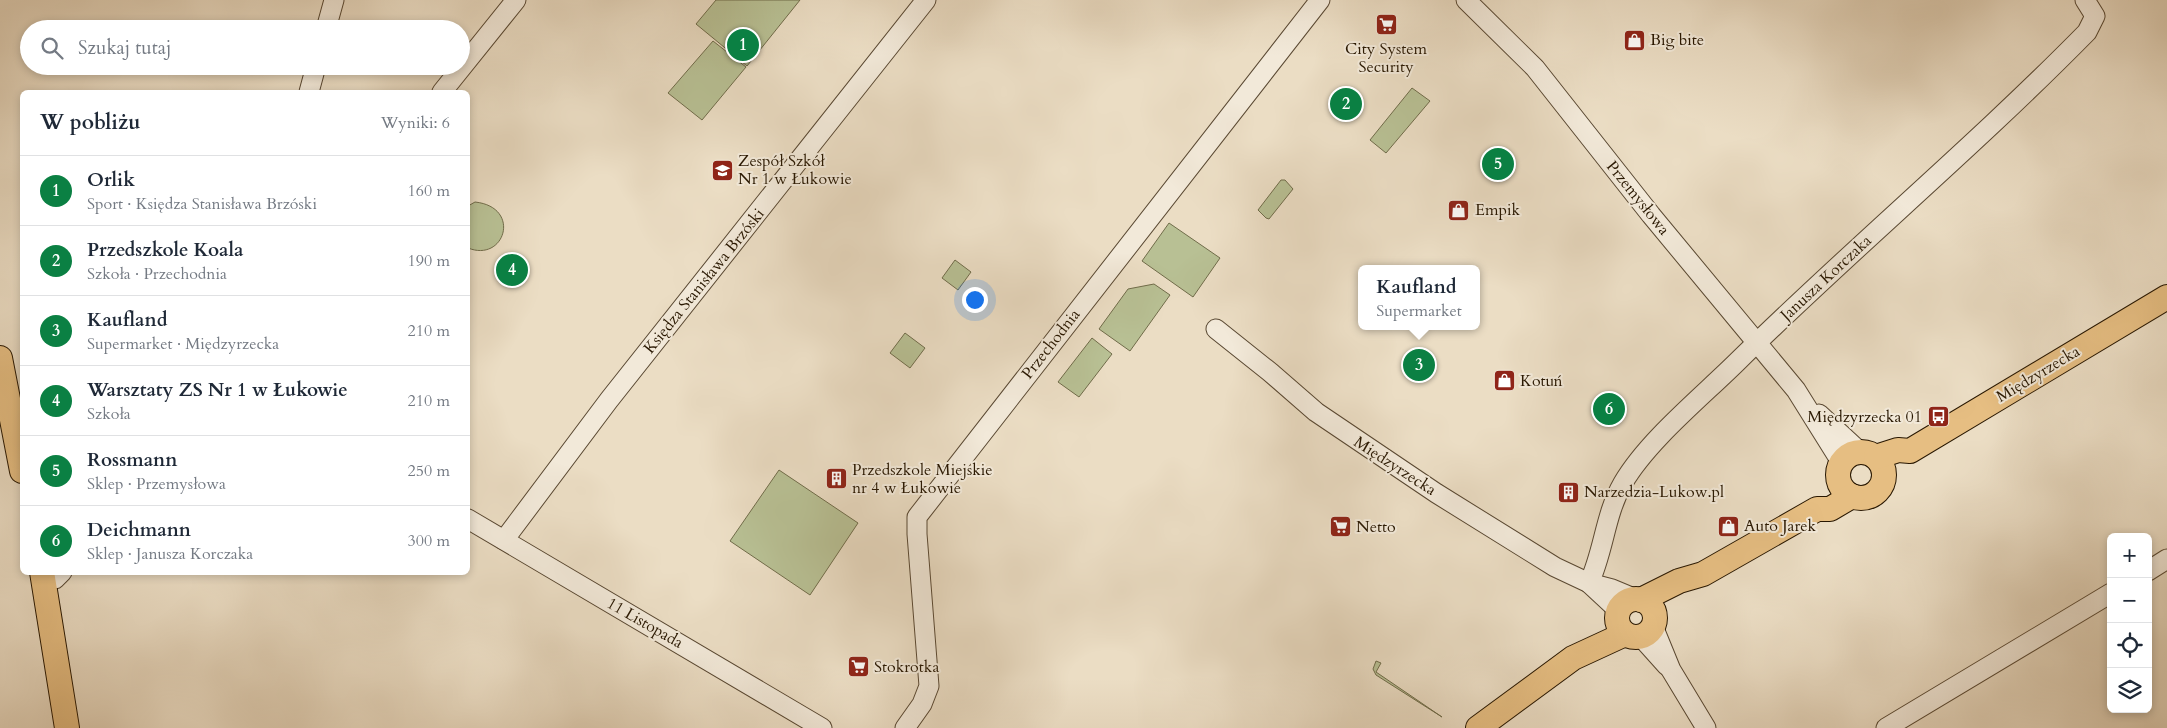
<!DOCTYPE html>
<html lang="pl">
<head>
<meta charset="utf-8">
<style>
  body { margin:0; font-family:Cardo,serif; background:#f6f6f7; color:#1f2937 }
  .controls { position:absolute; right:15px; bottom:15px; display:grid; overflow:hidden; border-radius:8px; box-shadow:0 2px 8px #0003 }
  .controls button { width:45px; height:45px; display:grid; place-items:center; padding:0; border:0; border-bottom:1px solid #e0e1e3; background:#fff; color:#1f2937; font:25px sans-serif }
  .you { position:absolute; left:974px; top:299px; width:18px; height:18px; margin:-12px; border:4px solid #fff; border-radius:50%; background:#1a73e8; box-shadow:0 0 0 8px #1a73e833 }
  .badge { display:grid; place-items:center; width:32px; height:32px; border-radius:50%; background:#0b8043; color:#fff; font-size:16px; font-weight:700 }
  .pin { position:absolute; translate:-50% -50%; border:2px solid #fff; box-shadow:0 1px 5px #0006 }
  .popup { position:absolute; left:1358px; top:265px; width:122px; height:65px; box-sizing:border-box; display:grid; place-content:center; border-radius:8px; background:#fff; filter:drop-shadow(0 1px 4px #0005); font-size:16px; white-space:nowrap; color:#747a83 }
  .popup b { font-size:19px; color:#1f2937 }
  .popup::after { content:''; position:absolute; left:50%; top:100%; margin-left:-10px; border:10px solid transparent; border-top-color:#fff }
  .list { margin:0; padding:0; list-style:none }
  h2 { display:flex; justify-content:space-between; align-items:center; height:65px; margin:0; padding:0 20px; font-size:21px }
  h2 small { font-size:16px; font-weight:400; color:#747a83 }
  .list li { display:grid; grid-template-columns:32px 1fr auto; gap:15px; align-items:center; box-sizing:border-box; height:70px; padding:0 20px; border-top:1px solid #e0e1e3 }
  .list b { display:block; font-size:19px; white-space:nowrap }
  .list p { margin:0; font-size:16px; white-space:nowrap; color:#747a83 }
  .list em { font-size:16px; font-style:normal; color:#747a83 }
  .icon { flex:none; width:28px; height:28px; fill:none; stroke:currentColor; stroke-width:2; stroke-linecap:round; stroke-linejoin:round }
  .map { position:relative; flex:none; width:2167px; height:728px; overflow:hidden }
  .search { position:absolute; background:#fff; box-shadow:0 2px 8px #0003; left:20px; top:20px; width:450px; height:55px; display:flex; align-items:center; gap:12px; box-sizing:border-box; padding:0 18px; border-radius:28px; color:#747a83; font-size:19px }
  .panel { position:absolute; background:#fff; box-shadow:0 2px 8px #0003; left:20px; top:90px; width:450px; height:485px; border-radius:8px }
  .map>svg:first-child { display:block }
  .green { fill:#b8c094; stroke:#706c4a }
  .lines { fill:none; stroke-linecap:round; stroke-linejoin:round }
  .minor-casing { stroke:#594832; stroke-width:21 }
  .major-casing { stroke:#281701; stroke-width:26 }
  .minor { stroke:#f2e9d9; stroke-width:19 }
  .major { stroke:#e6be82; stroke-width:24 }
  .labels { text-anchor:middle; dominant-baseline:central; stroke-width:4; stroke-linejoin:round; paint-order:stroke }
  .poi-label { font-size:16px; fill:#281701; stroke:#f2e9d9; text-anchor:start }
  .street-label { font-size:16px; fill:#281701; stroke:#f2e9d9 }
</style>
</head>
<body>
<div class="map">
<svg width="2167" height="728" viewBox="0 0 2167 728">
  <rect width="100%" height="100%" fill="#ebddc4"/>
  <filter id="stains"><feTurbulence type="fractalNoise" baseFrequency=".004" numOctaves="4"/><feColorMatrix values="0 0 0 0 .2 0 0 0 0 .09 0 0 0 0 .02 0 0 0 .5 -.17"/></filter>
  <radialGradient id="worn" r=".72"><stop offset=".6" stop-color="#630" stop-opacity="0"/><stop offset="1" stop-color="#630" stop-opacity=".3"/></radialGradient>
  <!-- green -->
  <g class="green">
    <path d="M716,0H800L747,66L696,24Z"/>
    <path d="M713,41L746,67L702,120L668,93Z"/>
    <path d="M1412,88L1430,101L1386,153L1370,140Z"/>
    <path d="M1281,180H1285L1293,189L1269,219L1266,218L1258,210Z"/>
    <path d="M475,202C522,207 505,263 468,248V206Z"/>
    <path d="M1169,223L1220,258L1193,297L1142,261Z"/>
    <path d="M955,260L971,272L958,290L942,278Z"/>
    <path d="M1154,284L1170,295L1130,351L1099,329L1128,289Z"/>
    <path d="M905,333L925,348L910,368L890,353Z"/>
    <path d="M1092,338L1112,354L1079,397L1058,382Z"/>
    <path d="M779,470L858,523L810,595L730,541Z"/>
    <path d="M1376,661L1381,663L1376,672L1442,717L1376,675L1373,669Z"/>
  </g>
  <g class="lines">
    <defs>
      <g id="minor">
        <path d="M1466,0L1535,68L1651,215L1796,390L1841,462"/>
        <path d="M326,29L334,0"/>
        <path d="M309,92L316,66"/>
        <path d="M442,92L516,0"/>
        <path d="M1216,329L1270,372L1316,412L1436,493L1555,567L1589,583L1612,589L1636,599"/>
        <path d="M1819,414L1859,451"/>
        <path d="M468,519L822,728"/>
        <path d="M504,540L609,400L926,0"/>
        <path d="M2148,571L2167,559"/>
        <path d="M43,581L55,579L62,572"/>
        <path d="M1589,583C1604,551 1605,514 1623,483C1648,440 1704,395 1740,359C1853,248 1976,145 2087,32L2095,16L2085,0"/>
        <path d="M1590,584L1618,610"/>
        <path d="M1653,626L1671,670L1706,728"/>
        <path d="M1641,637L1667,666"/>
        <path d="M905,728L922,704L929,686L917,534V517L1320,0"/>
        <path d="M1886,728L2111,593"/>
      </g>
      <g id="major">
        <path d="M0,358L22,471"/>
        <circle cx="1861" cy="475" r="23"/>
        <path d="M1876,457L1898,450L1910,451L2167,297"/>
        <path d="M42,572L67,728"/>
        <circle cx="1636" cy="618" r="19"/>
        <path d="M1641,600L1679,581L1703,574L1817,509H1830L1852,496"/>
        <path d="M1478,728L1573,658L1625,634"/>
      </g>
    </defs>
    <!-- minor casing -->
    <use href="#minor" class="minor-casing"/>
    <!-- major casing -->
    <use href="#major" class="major-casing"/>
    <!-- minor -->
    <use href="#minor" class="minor"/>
    <!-- major -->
    <use href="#major" class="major"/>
  </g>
  <!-- icons -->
  <defs>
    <symbol id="supermarket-square" viewBox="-11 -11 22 22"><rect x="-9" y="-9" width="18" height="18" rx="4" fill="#8f2418" stroke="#f2e9d9"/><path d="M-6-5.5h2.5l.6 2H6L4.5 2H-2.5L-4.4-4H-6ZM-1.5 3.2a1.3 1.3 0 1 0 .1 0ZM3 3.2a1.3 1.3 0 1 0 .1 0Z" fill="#fff"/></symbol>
    <symbol id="shop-square" viewBox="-11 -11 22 22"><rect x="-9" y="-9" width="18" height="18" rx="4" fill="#8f2418" stroke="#f2e9d9"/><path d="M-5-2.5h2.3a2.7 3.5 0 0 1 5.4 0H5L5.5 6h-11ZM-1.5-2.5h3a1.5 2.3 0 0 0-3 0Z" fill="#fff"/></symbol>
    <symbol id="school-square" viewBox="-11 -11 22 22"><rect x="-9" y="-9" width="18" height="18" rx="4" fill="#8f2418" stroke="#f2e9d9"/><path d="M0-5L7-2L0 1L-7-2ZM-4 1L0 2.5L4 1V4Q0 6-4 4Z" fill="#fff"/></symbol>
    <symbol id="bus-square" viewBox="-11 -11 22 22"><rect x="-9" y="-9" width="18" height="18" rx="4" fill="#8f2418" stroke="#f2e9d9"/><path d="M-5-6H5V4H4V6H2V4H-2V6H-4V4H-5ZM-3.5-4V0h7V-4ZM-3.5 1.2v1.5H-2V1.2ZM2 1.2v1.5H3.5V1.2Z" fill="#fff"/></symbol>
    <symbol id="building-square" viewBox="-11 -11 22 22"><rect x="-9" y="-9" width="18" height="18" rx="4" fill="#8f2418" stroke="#f2e9d9"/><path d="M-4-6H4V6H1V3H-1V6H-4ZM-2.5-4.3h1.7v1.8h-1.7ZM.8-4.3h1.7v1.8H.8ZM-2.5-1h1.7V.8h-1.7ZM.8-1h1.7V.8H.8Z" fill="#fff"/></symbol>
  </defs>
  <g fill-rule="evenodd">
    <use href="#supermarket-square" x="1374" y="12" width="25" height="25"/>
    <use href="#shop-square" x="1622" y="28" width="25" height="25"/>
    <use href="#school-square" x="710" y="158" width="25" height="25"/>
    <use href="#shop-square" x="1446" y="198" width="25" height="25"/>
    <use href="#shop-square" x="1492" y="368" width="25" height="25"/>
    <use href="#bus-square" x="1926" y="404" width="25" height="25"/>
    <use href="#building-square" x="824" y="466" width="25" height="25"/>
    <use href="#building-square" x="1556" y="480" width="25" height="25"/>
    <use href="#shop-square" x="1716" y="514" width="25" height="25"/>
    <use href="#supermarket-square" x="1328" y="514" width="25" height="25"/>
    <use href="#supermarket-square" x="846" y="654" width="25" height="25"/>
  </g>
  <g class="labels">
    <!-- poi labels -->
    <g class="poi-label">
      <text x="1650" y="40">Big bite</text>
      <text x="1386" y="49" text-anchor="middle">City System<tspan x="1386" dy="18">Security</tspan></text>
      <text x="738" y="161">Zespół Szkół<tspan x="738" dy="18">Nr 1 w Łukowie</tspan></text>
      <text x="1475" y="210">Empik</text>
      <text x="1520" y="381">Kotuń</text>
      <text x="1922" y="417" text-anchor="end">Międzyrzecka 01</text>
      <text x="852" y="470">Przedszkole Miejskie<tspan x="852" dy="18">nr 4 w Łukowie</tspan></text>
      <text x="1584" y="492">Narzedzia-Lukow.pl</text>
      <text x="1744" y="526">Auto Jarek</text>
      <text x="1356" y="527">Netto</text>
      <text x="874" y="667">Stokrotka</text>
    </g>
    <!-- street labels -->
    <g class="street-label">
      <text transform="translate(1638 198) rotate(51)">Przemysłowa</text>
      <text transform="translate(1826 278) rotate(-43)">Janusza Korczaka</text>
      <text transform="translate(704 281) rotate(-51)">Księdza Stanisława Brzóski</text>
      <text transform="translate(1051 344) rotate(-52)">Przechodnia</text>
      <text transform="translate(2038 374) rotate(-31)">Międzyrzecka</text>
      <text transform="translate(1395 466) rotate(33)">Międzyrzecka</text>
      <text transform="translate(645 623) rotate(30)">11 Listopada</text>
    </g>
  </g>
  <rect width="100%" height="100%" filter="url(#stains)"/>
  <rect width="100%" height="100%" fill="url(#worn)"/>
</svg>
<div class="controls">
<button>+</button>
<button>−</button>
<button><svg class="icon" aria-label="locate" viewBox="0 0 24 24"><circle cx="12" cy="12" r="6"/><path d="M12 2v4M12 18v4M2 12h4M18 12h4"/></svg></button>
<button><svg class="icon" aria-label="layers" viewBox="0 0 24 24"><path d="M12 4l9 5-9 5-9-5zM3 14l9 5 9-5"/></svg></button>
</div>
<div class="you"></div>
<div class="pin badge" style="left:743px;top:45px">1</div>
<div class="pin badge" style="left:1346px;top:104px">2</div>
<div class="pin badge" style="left:1419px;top:365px">3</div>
<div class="popup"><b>Kaufland</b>Supermarket</div>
<div class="pin badge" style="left:512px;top:270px">4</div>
<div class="pin badge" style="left:1498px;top:164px">5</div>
<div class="pin badge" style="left:1609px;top:409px">6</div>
<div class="search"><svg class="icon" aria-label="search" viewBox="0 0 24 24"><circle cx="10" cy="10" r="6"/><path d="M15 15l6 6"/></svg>Szukaj tutaj</div>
<section class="panel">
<h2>W pobliżu<small>Wyniki: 6</small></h2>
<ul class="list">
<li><span class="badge">1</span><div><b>Orlik</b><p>Sport · Księdza Stanisława Brzóski</p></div><em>160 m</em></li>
<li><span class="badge">2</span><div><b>Przedszkole Koala</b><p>Szkoła · Przechodnia</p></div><em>190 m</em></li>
<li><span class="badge">3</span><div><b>Kaufland</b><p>Supermarket · Międzyrzecka</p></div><em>210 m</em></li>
<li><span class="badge">4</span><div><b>Warsztaty ZS Nr 1 w Łukowie</b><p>Szkoła</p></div><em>210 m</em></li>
<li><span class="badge">5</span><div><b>Rossmann</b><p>Sklep · Przemysłowa</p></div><em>250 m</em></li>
<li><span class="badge">6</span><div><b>Deichmann</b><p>Sklep · Janusza Korczaka</p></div><em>300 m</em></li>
</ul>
</section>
</div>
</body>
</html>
